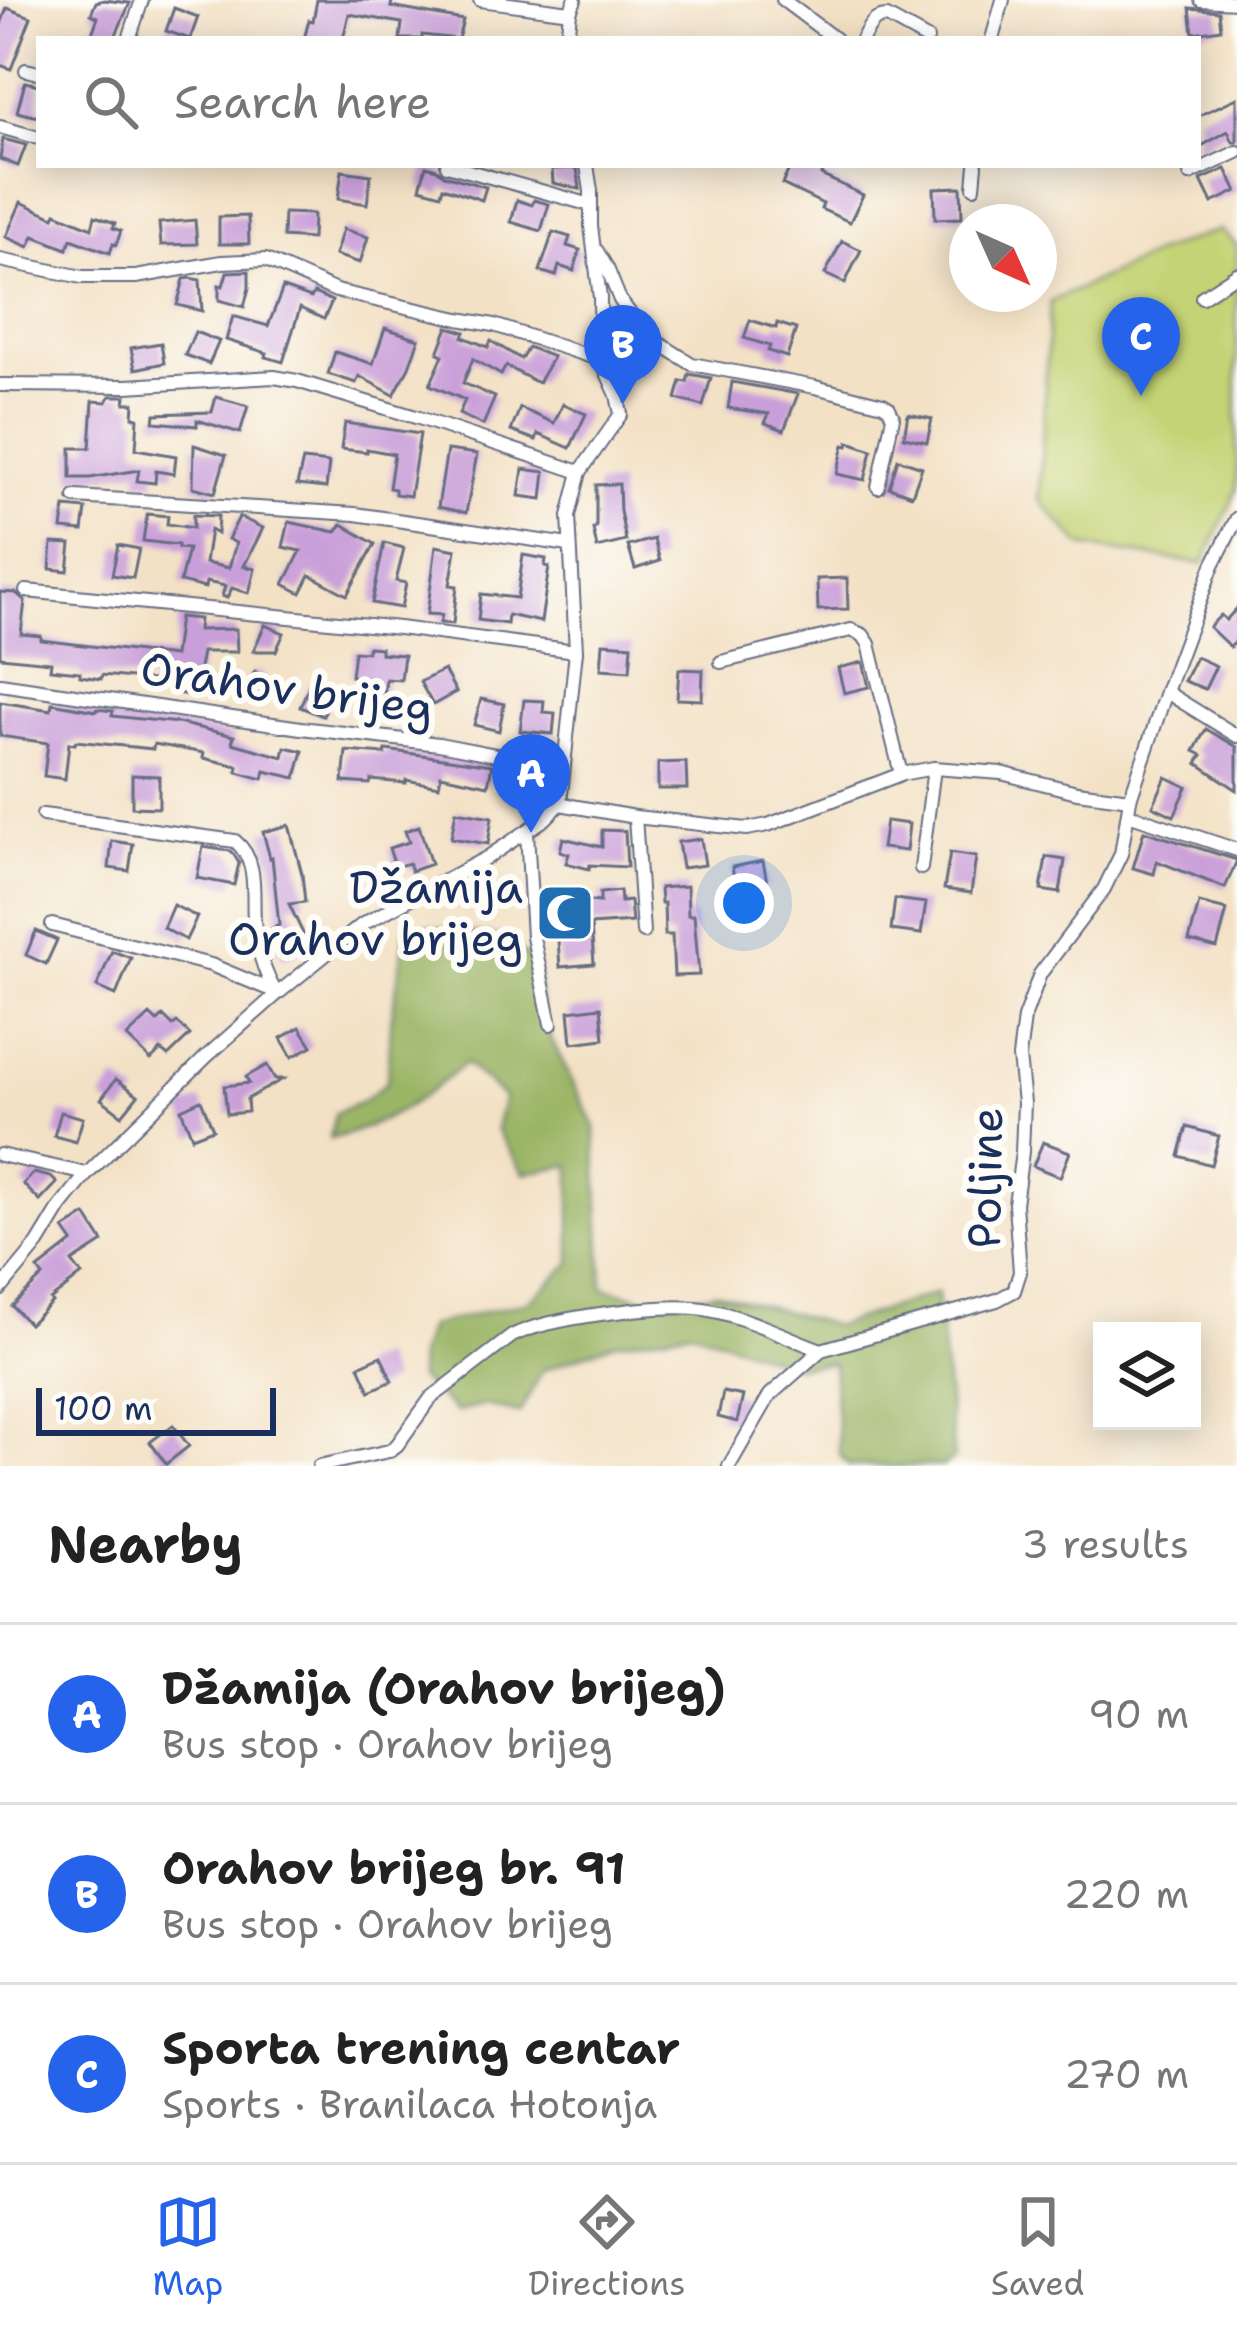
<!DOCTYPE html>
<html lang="en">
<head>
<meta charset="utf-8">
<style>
  body { margin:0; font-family:"Shantell Sans",sans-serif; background:#f6f6f6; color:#222 }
  .controls { position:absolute; right:36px; bottom:36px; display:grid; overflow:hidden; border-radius:0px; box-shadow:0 6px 30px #0003 }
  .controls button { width:108px; height:108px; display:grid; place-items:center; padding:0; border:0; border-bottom:3px solid #e0e0e0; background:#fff; color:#222; font:60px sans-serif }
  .compass { position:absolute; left:949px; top:204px; width:108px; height:108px; border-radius:50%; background:#fff; box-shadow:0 6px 30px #0003; rotate:135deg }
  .scale { position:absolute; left:36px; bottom:30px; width:240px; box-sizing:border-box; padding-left:12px; border:6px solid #1b2f5e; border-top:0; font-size:33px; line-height:42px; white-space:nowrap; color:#1b2f5e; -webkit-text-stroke:9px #fdfcf7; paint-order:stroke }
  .you { position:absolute; left:744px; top:903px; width:42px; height:42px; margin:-30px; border:9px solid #fff; border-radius:50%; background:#1a73e8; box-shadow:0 0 0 18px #1a73e833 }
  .badge { display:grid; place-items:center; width:78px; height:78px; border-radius:50%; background:#2563eb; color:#fff; font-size:39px; font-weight:700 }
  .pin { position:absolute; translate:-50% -99px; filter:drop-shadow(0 3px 6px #0008) }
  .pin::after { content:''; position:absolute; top:63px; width:42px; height:36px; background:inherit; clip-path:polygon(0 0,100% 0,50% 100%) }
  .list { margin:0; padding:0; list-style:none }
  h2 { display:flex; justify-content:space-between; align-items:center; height:156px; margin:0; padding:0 48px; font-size:51px }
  h2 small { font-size:39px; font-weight:400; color:#767676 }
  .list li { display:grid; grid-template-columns:78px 1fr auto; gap:36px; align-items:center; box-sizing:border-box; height:180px; padding:0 48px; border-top:3px solid #e0e0e0 }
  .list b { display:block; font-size:45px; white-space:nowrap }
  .list p { margin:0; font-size:39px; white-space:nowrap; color:#767676 }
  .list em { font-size:39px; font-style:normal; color:#767676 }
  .icon { flex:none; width:66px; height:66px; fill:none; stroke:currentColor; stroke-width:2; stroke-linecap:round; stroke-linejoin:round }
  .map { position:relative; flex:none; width:1237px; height:1466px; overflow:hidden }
  .search { position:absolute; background:#fff; box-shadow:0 6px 30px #0003; left:36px; right:36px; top:36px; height:132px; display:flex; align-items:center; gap:30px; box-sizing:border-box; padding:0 42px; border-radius:0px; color:#767676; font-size:45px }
  .sheet { height:696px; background:#fff }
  nav { display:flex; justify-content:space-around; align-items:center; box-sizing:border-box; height:168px; border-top:3px solid #e0e0e0; background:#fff; font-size:33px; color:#767676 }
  nav a { display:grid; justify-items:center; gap:6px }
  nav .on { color:#2563eb }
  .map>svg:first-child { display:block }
  .green { fill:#c4d375; stroke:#70816a; stroke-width:3 }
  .forest { fill:#9bb566; stroke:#5b7262; stroke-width:3 }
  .building { fill:#c99fd9 }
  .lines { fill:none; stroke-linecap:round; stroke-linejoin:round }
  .minor-casing { stroke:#676d82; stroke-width:16 }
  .minor { stroke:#fff; stroke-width:12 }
  .labels { text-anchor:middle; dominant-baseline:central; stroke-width:12; stroke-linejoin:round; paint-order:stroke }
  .street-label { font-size:45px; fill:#1b2f5e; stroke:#fdfcf7 }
  .poi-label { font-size:45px; fill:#1b2f5e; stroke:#fdfcf7; text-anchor:end }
</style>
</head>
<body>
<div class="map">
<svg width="1237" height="1466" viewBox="0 0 1237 1466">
  <rect width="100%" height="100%" fill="#fdfcf7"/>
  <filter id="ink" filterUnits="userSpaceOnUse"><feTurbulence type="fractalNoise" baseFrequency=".00833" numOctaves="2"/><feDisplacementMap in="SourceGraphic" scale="24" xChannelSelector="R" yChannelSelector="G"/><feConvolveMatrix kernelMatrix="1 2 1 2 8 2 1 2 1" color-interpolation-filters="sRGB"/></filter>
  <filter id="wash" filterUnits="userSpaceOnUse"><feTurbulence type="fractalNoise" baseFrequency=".004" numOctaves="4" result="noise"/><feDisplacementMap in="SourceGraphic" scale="48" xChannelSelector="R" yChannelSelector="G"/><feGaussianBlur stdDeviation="2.7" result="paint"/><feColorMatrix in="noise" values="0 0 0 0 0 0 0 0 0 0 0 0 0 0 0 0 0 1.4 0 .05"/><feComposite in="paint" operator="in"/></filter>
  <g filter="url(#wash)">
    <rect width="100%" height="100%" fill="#f3e1c5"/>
    <!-- green -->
    <path class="green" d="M1220,230L1237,245V489L1203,564L1082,546L1039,500L1050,302L1168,248Z"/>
    <!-- forest -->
    <path class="forest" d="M407,923L506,938L536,965L542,1021L595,1127L603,1288L665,1303L716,1292L835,1326L937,1293L954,1458L943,1466H849L839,1454L833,1363L795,1366L693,1330L613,1343L543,1370L519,1413L485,1405L456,1412L418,1378L419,1354L429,1326L529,1301L571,1263V1165L524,1173L496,1129L504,1097L465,1063C420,1101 387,1124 330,1139L335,1113L362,1102L387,1082L391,1022Z"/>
    <g id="blocks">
      <!-- building -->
      <g class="building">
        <path d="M104,0L130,3L114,39H90L98,17L91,14L96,2Z"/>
        <path d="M317,0H392L391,7L463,20L458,39L422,35V39H400L402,23L349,14L343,39H304L309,20L313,21Z"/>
        <path d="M7,8L31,17L11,69L0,65V27Z"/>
        <path d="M174,8L198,17L190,39L166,31Z"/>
        <path d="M1190,8L1219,11L1221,29L1193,33Z"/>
        <path d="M25,82L39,85V117L17,112Z"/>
        <path d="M1237,98V142H1233L1228,131L1198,148V116Z"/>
        <path d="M3,139L26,145L18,166L0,159Z"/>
        <path d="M791,165H807L822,172L821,175L863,195L850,222L821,209L823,204L782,184Z"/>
        <path d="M426,166L437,169L444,175L486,187L482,200L443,187L441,194L420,188Z"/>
        <path d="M577,168L580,189L553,183L552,169Z"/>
        <path d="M1226,169L1237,191L1212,203L1201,180Z"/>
        <path d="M342,171L371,175L367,204L338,199Z"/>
        <path d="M961,187L962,218L935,219L934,188Z"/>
        <path d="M517,200L532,205L534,200L549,204L541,231L511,222Z"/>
        <path d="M21,202L54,217L56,213L92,228L95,216L115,223L113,228L121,231L116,245L113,244L110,253L71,239L67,249L34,236L29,247L6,237Z"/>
        <path d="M284,213L313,214L312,239L283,237Z"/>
        <path d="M248,216L249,244H219V217Z"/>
        <path d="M195,220L197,244L161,245L159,223Z"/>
        <path d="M343,229L368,237L360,263L335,255Z"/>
        <path d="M553,232L570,237L567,246L580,250L574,271L559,266L556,276L540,271Z"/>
        <path d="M842,241L861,250L845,283L825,274Z"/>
        <path d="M249,271V288L244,307L219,300V285L223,286L227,272Z"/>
        <path d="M190,278L200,280L202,311L177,305L184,279Z"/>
        <path d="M283,288L311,298L314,293L332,301L324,319L300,308L283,362L266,357L267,353L226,340L233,316L268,326Z"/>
        <path d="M750,320L776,328L777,323L796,329L787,357L768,351L770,346L744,338Z"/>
        <path d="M448,327L465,332L463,337L488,347L491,341L521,359L528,347L553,357L538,383L506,366L501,375L473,359L463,383L495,397L483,425L459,414L465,400L430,385L443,355L438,353Z"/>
        <path d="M385,328L419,339L409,367L394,395L359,376L356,383L328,374L335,352L373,364Z"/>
        <path d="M195,332L219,341L209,364L185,355Z"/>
        <path d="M161,343L164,363L135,369L131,348Z"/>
        <path d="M689,374L711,378L703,406L676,399L681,381L687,382Z"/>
        <path d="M732,382L798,394L784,430L765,423L769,414L728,408Z"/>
        <path d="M110,396H126L125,403H134L133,417L138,418L136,449L176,456L174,474L156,471L155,483L137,481L139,470L90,478H71V448H90L93,401L107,402Z"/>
        <path d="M216,397L248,406L240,433L197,420V426L154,422L155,414L212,412Z"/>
        <path d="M563,404L586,414L570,448L538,434L536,440L511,431L520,408L554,423Z"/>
        <path d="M908,414L932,419L927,442L904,437Z"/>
        <path d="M345,423L420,434L410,496L395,494V489L389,488L394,454L367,449V452L341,449Z"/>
        <path d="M849,442L872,450L865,480L837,474L844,445L848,446Z"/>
        <path d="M194,445L226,455L215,493L193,487Z"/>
        <path d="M447,450L477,454L466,513L438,507Z"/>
        <path d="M898,459L922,467L912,495L889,487Z"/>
        <path d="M303,460L329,463L326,488L297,485Z"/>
        <path d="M523,469L545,472L542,499L519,496Z"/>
        <path d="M619,484L620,511L626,541L597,548L593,529L596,528V485Z"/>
        <path d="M65,507L86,509L83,531L62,529Z"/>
        <path d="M147,514L168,516L167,524L193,528V515L218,516L217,534L210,530L205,563L229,568L236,543L228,539L239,517L263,528L244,566L255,569L249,593L232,588L227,598L222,596L225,586L206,582L205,588L180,582L188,549L178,548V545L143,541Z"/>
        <path d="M289,522L336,532L342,524L375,544L347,595L310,575L301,593L284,584L301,551L283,547Z"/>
        <path d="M654,539L660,561L635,569L628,546Z"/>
        <path d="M52,543L71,544L68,571L50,569Z"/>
        <path d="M384,543L404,548L396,581L406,583L401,608L372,603Z"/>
        <path d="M118,545L139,549L133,578L112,575Z"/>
        <path d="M436,546L456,550L450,585L457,586L453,624L440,623L442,615L427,614Z"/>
        <path d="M523,555L546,559L545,566L549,567L541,622L508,615L507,624L478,620L481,594L517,598Z"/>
        <path d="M847,578L848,609L818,610L817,579Z"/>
        <path d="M0,592L16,593L25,601L21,634L41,636V640L174,656L179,617L199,619L198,630L236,629L237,652H202L194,696L172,692L174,682L102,675L101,679L80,676V672L50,669L51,662L0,657Z"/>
        <path d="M1237,608V640L1230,647L1209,627L1221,615L1226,620Z"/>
        <path d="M265,625L284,633L276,651H253Z"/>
        <path d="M603,643L632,645L630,671L601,669Z"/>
        <path d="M368,647L381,648V653L404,655L401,680L386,679L382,713L361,711L365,677L351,676L354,651L367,652Z"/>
        <path d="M1196,657L1216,666L1205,689L1184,681Z"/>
        <path d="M863,662L869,687L844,693L838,668Z"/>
        <path d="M679,669L703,670L702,700L677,699Z"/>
        <path d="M444,670L456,692L433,705L420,682Z"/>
        <path d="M255,671L273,682L259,704L241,693Z"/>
        <path d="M310,683L333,692L323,716L300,707Z"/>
        <path d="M481,699L504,704L499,731L474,725Z"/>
        <path d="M524,700L544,701L543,712L555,713L553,734L520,731Z"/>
        <path d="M0,702L51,710L52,703L96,711L97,709L113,711L112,716L178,723L234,736L232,743L283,757L285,747L303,751L296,778L265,771L263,779L237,772L238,766L203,758L204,753L154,744L153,749L76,741L75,744L69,743L65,779L44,776L48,743L0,736Z"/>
        <path d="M1206,729L1237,747V790L1197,763L1202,755L1194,751Z"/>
        <path d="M386,750L492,765L488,785L441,775L439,786L406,780V783L371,780L370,784L343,782L346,751L385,754Z"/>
        <path d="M686,762L687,789H658V763Z"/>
        <path d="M515,769L541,774L538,798L512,795Z"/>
        <path d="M132,775L159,776V808L132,807Z"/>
        <path d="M1166,777L1187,787L1174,816L1153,806Z"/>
        <path d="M456,811L492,817L488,844L451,838Z"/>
        <path d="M886,821L909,824L906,851L882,848Z"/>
        <path d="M289,825L302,874L305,902L289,904L309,946L283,959L269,930L279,925L272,857L270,858L263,832Z"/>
        <path d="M419,826L431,864L411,871L409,863L395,867L389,848L409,842L405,831Z"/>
        <path d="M602,830L625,831L627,867L590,865L589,869L566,863L569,854L560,851L563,838L602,847Z"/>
        <path d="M1144,831L1237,860L1225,888L1157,861L1154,874L1133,868Z"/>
        <path d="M701,839L705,865L682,868L678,842Z"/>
        <path d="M112,841L133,844L129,871L109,868Z"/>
        <path d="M203,847L230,851L234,855L239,863L234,885L197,878Z"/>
        <path d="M950,853L976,857L971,893L944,889Z"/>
        <path d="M1046,857L1065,860L1060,893L1041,890Z"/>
        <path d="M763,861L768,887L737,893L732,867Z"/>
        <path d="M687,886L688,915H694L699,975L674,976L672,935H665L664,903H661L660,888Z"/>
        <path d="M620,891L621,902L630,901L632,922L591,925L594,964L560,967L557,926L545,925L548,897L600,902V893Z"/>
        <path d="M895,899L926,903L921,934L891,930Z"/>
        <path d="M1199,903L1227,910L1217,948L1189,941Z"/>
        <path d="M173,905L197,917L186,940L163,928Z"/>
        <path d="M36,931L57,940L46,964L26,955Z"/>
        <path d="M112,951L131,958L116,995L97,987Z"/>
        <path d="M601,1007L604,1039L572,1043L569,1011Z"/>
        <path d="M150,1015L157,1022L163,1016L173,1026L177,1022L190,1035L168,1056L161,1050L151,1060L127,1037Z"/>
        <path d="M300,1027L312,1046L292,1057L281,1038Z"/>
        <path d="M267,1065L275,1079H283L247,1099L248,1112L227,1114L224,1086L249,1083L246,1077Z"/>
        <path d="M116,1079L138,1095L122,1115L101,1099Z"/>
        <path d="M201,1100L213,1129L192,1137L181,1109Z"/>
        <path d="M61,1112L83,1118L76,1142L54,1136Z"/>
        <path d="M1187,1127L1219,1136L1211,1165L1179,1156Z"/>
        <path d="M1043,1142L1070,1152L1060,1177L1033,1166Z"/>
        <path d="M34,1173L51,1177L57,1183L40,1201L23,1184Z"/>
        <path d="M86,1215L103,1242L72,1262L82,1275L50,1300L52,1302L29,1324L12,1306L43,1276L38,1269L73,1242L64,1229Z"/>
        <path d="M381,1356L392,1381L370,1391L359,1366Z"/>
        <path d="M723,1392L743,1396L737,1422L718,1417Z"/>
        <path d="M173,1425L189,1446L166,1464L150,1442Z"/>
      </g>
    </g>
  </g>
  <g filter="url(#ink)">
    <use href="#blocks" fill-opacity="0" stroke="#676d82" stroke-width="3"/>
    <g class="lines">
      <defs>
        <g id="minor">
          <path d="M480,0L570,12"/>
          <path d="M783,0L835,39"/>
          <path d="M1201,0L1237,2"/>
          <path d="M129,39L142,0"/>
          <path d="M567,39L570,12L575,0"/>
          <path d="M862,39C869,28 872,17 887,17L927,39"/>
          <path d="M992,39L1003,0"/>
          <path d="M26,70L39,73"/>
          <path d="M0,127L39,138"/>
          <path d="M447,165L591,205"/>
          <path d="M1190,174L1237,152"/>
          <path d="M974,187L976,165"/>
          <path d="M597,251L607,268L620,300L637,323L654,340L692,364L815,387L883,404L889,408L893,417L878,487"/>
          <path d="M0,260L82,277H136L222,262L266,260L336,291L459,319L494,325L601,360"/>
          <path d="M1202,297L1237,274"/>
          <path d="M0,385L127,386L274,377L297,381L419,418L580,472"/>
          <path d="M75,497L355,514L569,545"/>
          <path d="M26,591L399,628L576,651"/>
          <path d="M721,662L851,630L863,635L869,644L901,774"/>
          <path d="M0,684L301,728L439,744L563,768"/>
          <path d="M1166,692L1237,736"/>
          <path d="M560,804L635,817L747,829L768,825L901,774L934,768L1001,773L1077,792L1130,799"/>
          <path d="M1128,814L1237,850"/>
          <path d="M43,815L235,841C259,861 252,892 254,921C256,945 264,974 277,994"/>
          <path d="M635,817L643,932"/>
          <path d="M527,832L533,937L551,1024"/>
          <path d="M921,868L934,768"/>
          <path d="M52,925L211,965L271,990"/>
          <path d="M0,1155L87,1174"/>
          <path d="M0,1290L38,1244L61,1206L87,1174L207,1056L277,994L363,924L488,857L545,819L560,804L576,651L569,516L580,472L621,414L617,395L601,360L600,298L591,226V191L587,165"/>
          <path d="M319,1466L389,1451L397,1445L431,1398L512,1336C546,1318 657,1304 696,1308C736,1312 783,1336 821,1350"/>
          <path d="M729,1466L770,1395L821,1350L997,1300L1014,1291L1020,1272L1015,1204L1022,1152L1024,1103L1019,1057L1024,1018L1040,974L1104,889L1121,854L1130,799L1166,692L1213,565L1237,518"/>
        </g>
      </defs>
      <!-- minor casing -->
      <use href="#minor" class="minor-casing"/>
      <!-- minor -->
      <use href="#minor" class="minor"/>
    </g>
  </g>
  <!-- icons -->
  <defs>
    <symbol id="mosque-square" viewBox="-11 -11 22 22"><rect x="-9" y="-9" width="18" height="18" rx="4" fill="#1f6fb2" stroke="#fdfcf7"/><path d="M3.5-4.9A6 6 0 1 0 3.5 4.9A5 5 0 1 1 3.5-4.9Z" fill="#fff"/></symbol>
  </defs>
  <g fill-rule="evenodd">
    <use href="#mosque-square" x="532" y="880" width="66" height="66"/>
  </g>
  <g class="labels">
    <!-- street labels -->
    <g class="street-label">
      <text transform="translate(287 688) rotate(8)">Orahov brijeg</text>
      <text transform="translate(985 1178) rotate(-89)">Poljine</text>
    </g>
    <!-- poi labels -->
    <g class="poi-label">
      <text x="523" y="887">Džamija<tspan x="523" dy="52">Orahov brijeg</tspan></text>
    </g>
  </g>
</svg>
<div class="controls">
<button><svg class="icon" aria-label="layers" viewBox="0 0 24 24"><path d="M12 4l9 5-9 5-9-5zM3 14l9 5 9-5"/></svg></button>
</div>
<svg class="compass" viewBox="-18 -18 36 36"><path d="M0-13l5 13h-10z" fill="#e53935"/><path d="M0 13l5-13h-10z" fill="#767676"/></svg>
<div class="scale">100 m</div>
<div class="you"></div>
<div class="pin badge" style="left:531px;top:833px">A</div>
<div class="pin badge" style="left:623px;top:404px">B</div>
<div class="pin badge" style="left:1141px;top:396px">C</div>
<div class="search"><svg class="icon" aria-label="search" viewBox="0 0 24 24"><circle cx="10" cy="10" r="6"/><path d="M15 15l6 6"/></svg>Search here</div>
</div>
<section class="sheet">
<h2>Nearby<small>3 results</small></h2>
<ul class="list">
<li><span class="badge">A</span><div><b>Džamija (Orahov brijeg)</b><p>Bus stop · Orahov brijeg</p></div><em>90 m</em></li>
<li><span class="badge">B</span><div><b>Orahov brijeg br. 91</b><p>Bus stop · Orahov brijeg</p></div><em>220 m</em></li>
<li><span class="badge">C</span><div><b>Sporta trening centar</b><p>Sports · Branilaca Hotonja</p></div><em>270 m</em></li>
</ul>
</section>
<nav>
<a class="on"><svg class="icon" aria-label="map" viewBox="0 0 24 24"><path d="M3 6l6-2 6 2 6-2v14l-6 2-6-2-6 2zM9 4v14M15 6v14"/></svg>Map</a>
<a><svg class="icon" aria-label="directions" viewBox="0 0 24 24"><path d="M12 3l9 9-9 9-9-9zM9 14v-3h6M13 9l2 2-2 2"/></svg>Directions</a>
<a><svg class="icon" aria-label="saved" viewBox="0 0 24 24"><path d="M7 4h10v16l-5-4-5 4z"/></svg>Saved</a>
</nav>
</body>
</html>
